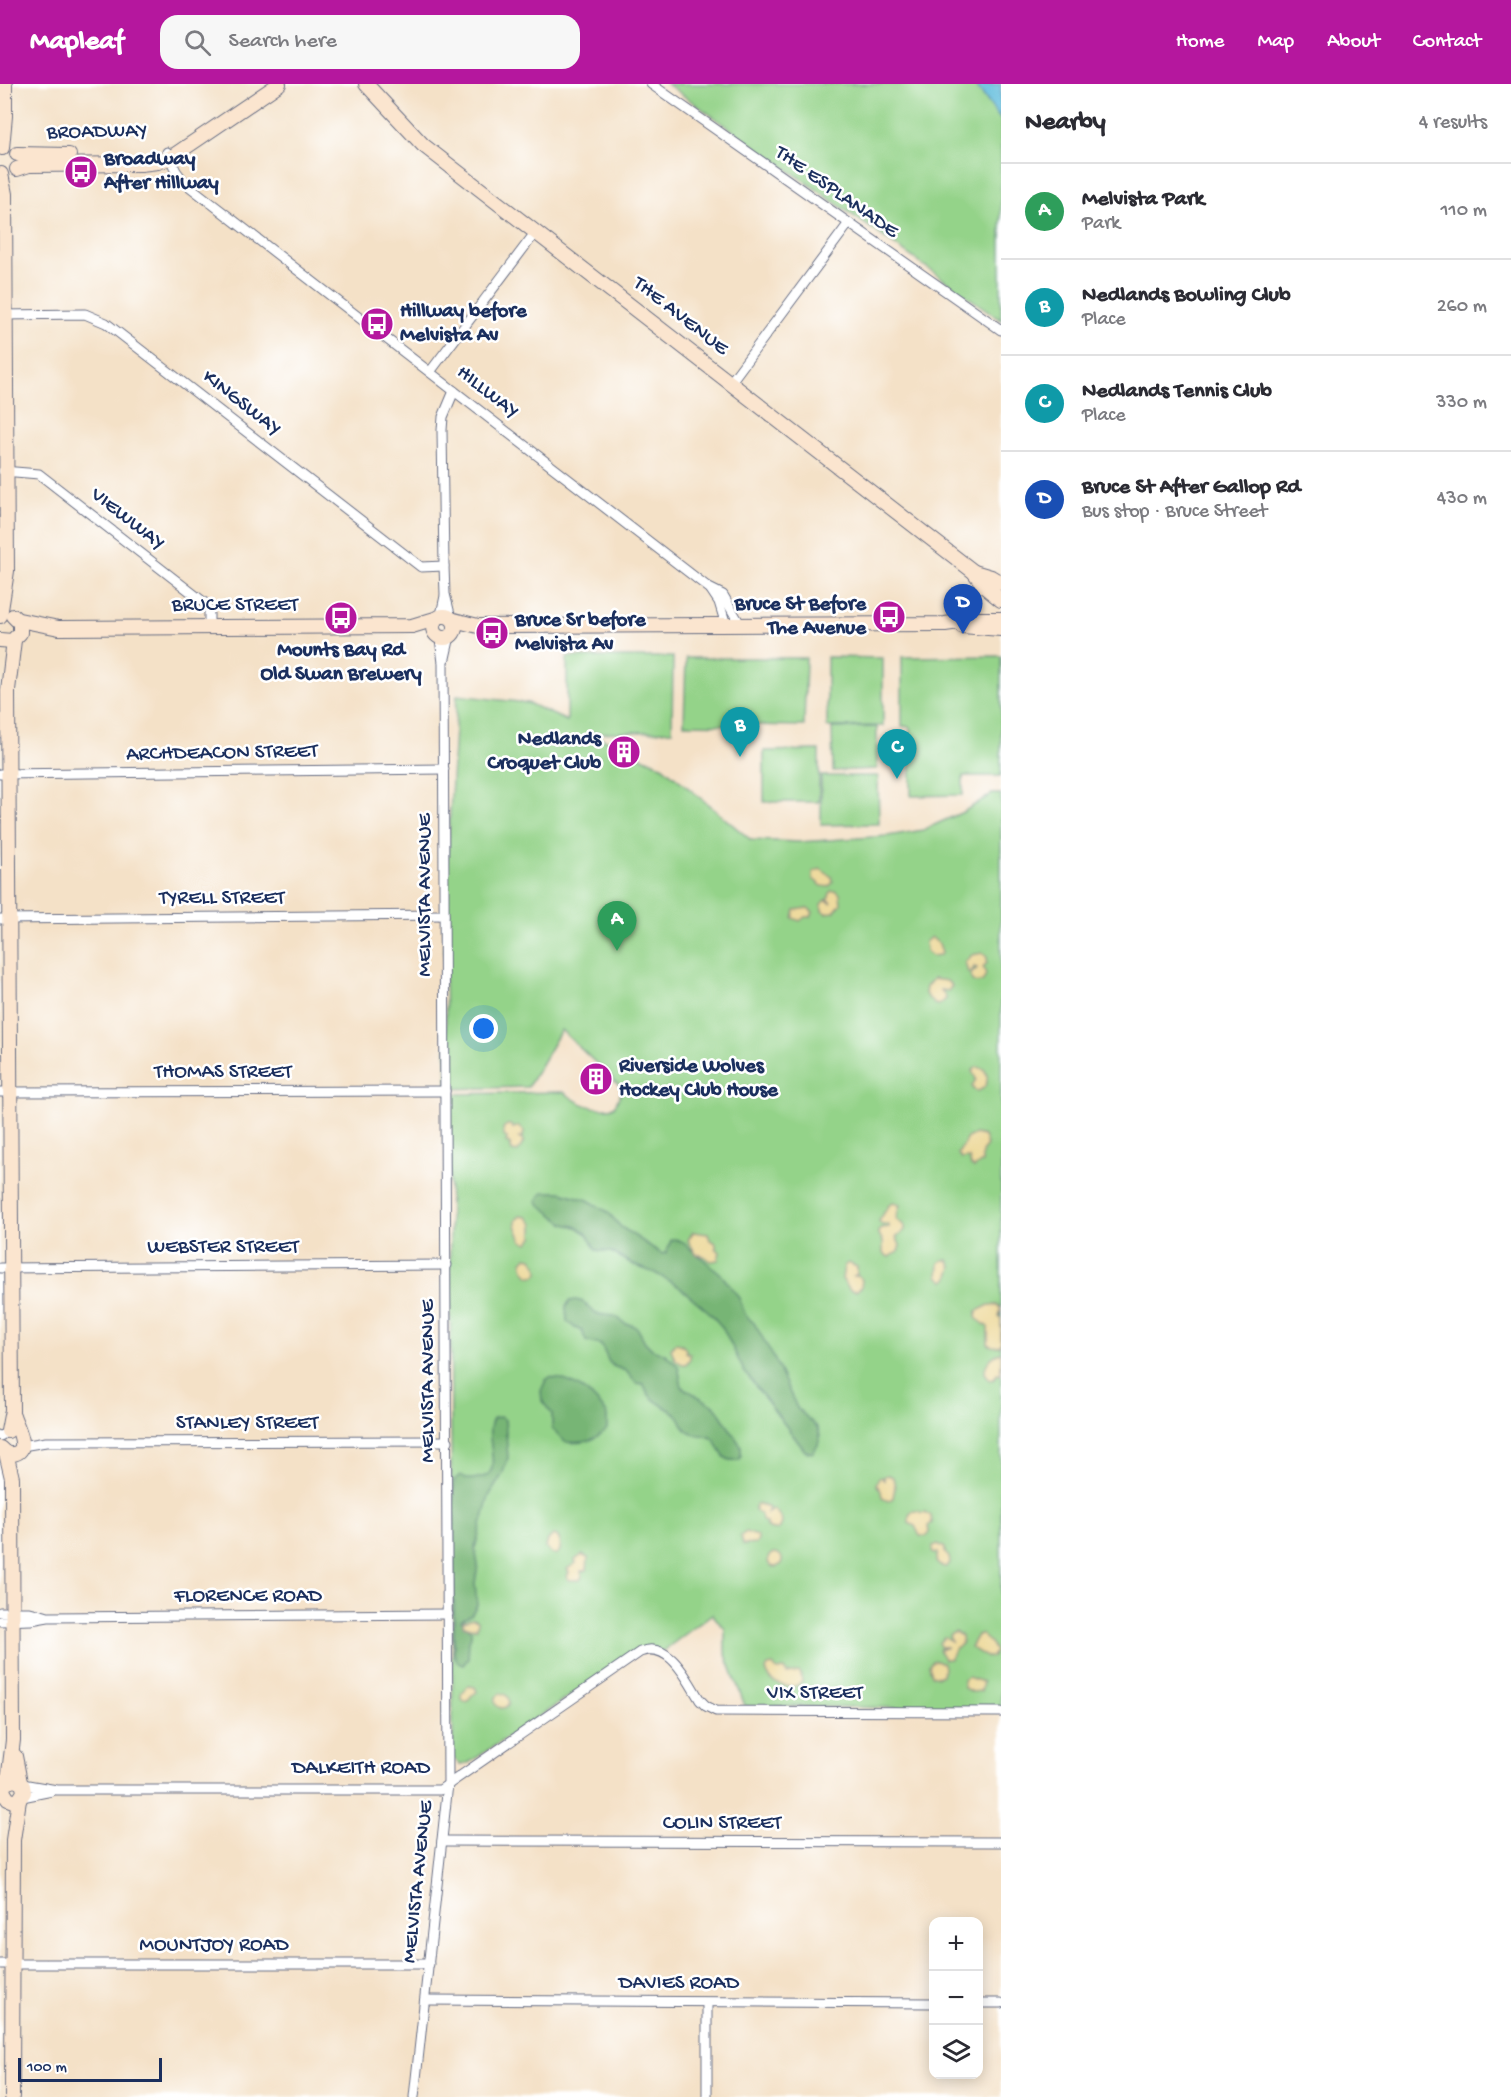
<!DOCTYPE html>
<html lang="en">
<head>
<meta charset="utf-8">
<style>
  body { margin:0; font-family:"Gochi Hand",sans-serif; background:#f7f7f7; color:#2b2b33 }
  .controls { position:absolute; right:18px; bottom:18px; display:grid; overflow:hidden; border-radius:12px; box-shadow:0 3px 15px #0003 }
  .controls button { width:54px; height:54px; display:grid; place-items:center; padding:0; border:0; border-bottom:2px solid #e1e1e2; background:#fff; color:#2b2b33; font:30px sans-serif }
  .scale { position:absolute; left:18px; bottom:15px; width:144px; box-sizing:border-box; padding-left:6px; border:3px solid #1b2f5e; border-top:0; font-size:16px; line-height:21px; white-space:nowrap; color:#1b2f5e; -webkit-text-stroke:4px #fff; paint-order:stroke }
  .you { position:absolute; left:484px; top:945px; width:21px; height:21px; margin:-15px; border:4px solid #fff; border-radius:50%; background:#1a73e8; box-shadow:0 0 0 9px #1a73e833 }
  .badge { display:grid; place-items:center; width:39px; height:39px; border-radius:50%; background:#b5179e; color:#fff; font-size:20px; font-weight:700 }
  .pin { position:absolute; translate:-50% -50px; filter:drop-shadow(0 2px 3px #0008) }
  .pin::after { content:''; position:absolute; top:32px; width:21px; height:18px; background:inherit; clip-path:polygon(0 0,100% 0,50% 100%) }
  .list { margin:0; padding:0; list-style:none }
  h2 { display:flex; justify-content:space-between; align-items:center; height:78px; margin:0; padding:0 24px; font-size:26px }
  h2 small { font-size:20px; font-weight:400; color:#7c7c81 }
  .list li { display:grid; grid-template-columns:39px 1fr auto; gap:18px; align-items:center; box-sizing:border-box; height:96px; padding:0 24px; border-top:2px solid #e1e1e2 }
  .list b { display:block; font-size:22px; white-space:nowrap }
  .list p { margin:0; font-size:20px; white-space:nowrap; color:#7c7c81 }
  .list em { font-size:20px; font-style:normal; color:#7c7c81 }
  .icon { flex:none; width:33px; height:33px; fill:none; stroke:currentColor; stroke-width:2; stroke-linecap:round; stroke-linejoin:round }
  .map { position:relative; flex:none; width:1001px; height:2013px; overflow:hidden }
  header { display:flex; align-items:center; gap:36px; box-sizing:border-box; height:84px; padding:0 30px; background:#b5179e; color:#fff }
  header strong { font-size:28px }
  nav { display:flex; gap:33px; margin-inline-start:auto; font-size:21px }
  .search { width:420px; height:54px; background:#f7f7f7; display:flex; align-items:center; gap:15px; box-sizing:border-box; padding:0 21px; border-radius:18px; color:#7c7c81; font-size:22px }
  main { display:flex }
  aside { flex:1; background:#fff }
  .map>svg:first-child { display:block }
  .green { fill:#94d389; stroke:#588174; stroke-width:1.5 }
  .forest { fill:#77b575; stroke:#49726a; stroke-width:1.5 }
  .sand { fill:#eeda9e; stroke:#84847e; stroke-width:1.5 }
  .water { fill:#5ebcdc; stroke:#3c769d; stroke-width:1.5 }
  .lines { fill:none; stroke-linecap:round; stroke-linejoin:round }
  .street-casing { stroke:#676d83; stroke-width:11 }
  .secondary-casing { stroke:#676d83; stroke-width:16 }
  .street { stroke:#fff; stroke-width:9 }
  .secondary { stroke:#fbe5cf; stroke-width:14 }
  .labels { text-anchor:middle; dominant-baseline:central; stroke-width:5; stroke-linejoin:round; paint-order:stroke }
  .street-label { font-size:21px; fill:#1b2f5e; stroke:#fff }
  .poi-label { font-size:21px; font-weight:bold; fill:#1b2f5e; stroke:#fff; text-anchor:start }
</style>
</head>
<body>
<header>
<strong>Mapleaf</strong>
<div class="search"><svg class="icon" aria-label="search" viewBox="0 0 24 24"><circle cx="10" cy="10" r="6"/><path d="M15 15l6 6"/></svg>Search here</div>
<nav><a>Home</a><a>Map</a><a>About</a><a>Contact</a></nav>
</header>
<main>
<div class="map">
<svg width="1001" height="2013" viewBox="0 0 1001 2013">
  <rect width="100%" height="100%" fill="#fff"/>
  <filter id="ink" filterUnits="userSpaceOnUse"><feTurbulence type="fractalNoise" baseFrequency=".0167" numOctaves="2"/><feDisplacementMap in="SourceGraphic" scale="12" xChannelSelector="R" yChannelSelector="G"/><feConvolveMatrix kernelMatrix="1 2 1 2 8 2 1 2 1" color-interpolation-filters="sRGB"/></filter>
  <filter id="wash" filterUnits="userSpaceOnUse"><feTurbulence type="fractalNoise" baseFrequency=".008" numOctaves="4" result="noise"/><feDisplacementMap in="SourceGraphic" scale="24" xChannelSelector="R" yChannelSelector="G"/><feGaussianBlur stdDeviation="1.35" result="paint"/><feColorMatrix in="noise" values="0 0 0 0 0 0 0 0 0 0 0 0 0 0 0 0 0 1.4 0 .05"/><feComposite in="paint" operator="in"/></filter>
  <g filter="url(#wash)">
    <rect width="100%" height="100%" fill="#f4e1c7"/>
    <!-- green -->
    <g class="green">
      <path d="M667,0H975L1001,36V236Z"/>
      <path d="M1001,572V692H963V711L911,712L910,643L902,642V573Z"/>
      <path d="M567,573H673L672,647L591,649L662,682L751,756L799,758L888,752L923,746L963,728L992,710H1001V1625L745,1622L725,1568V1545L712,1530L663,1567H638L467,1680L461,1681L453,1674L449,1010L564,1008C578,1020 595,1027 614,1023L623,1005L561,946L528,1003L447,1005L444,831L457,611L528,619L567,637Z"/>
      <path d="M827,573L883,574V642L827,643Z"/>
      <path d="M686,574H806L804,642L684,640Z"/>
      <path d="M877,643V685L833,687L832,644Z"/>
      <path d="M819,666V718H764V667Z"/>
      <path d="M821,692H878L879,740L821,741Z"/>
    </g>
    <!-- forest -->
    <g class="forest">
      <path d="M545,1108H561L588,1116L608,1128L621,1143L662,1170L666,1169L671,1156L675,1155L681,1157L720,1189L738,1212L746,1232L754,1239L774,1274L797,1324L818,1344L820,1352L818,1361L812,1369L805,1367L744,1287L723,1244L709,1228L678,1202L655,1189L636,1182L611,1168L596,1166L587,1150L577,1143L565,1140L541,1122L537,1117L542,1109Z"/>
      <path d="M576,1216L583,1218L596,1230L615,1232L626,1240L632,1241L638,1245L645,1258L652,1265L665,1270L678,1282L682,1303L715,1322L741,1362V1372L739,1376C719,1379 722,1363 713,1355C707,1349 697,1353 690,1349C682,1345 683,1336 677,1331C669,1324 657,1320 650,1312C647,1309 646,1304 643,1300L636,1299L626,1287L613,1282L609,1278L601,1261L586,1257L582,1247L575,1244L567,1237L566,1222L570,1217Z"/>
      <path d="M550,1293C575,1296 593,1310 607,1330V1345C593,1358 583,1360 565,1358L552,1344V1330L542,1317L541,1307L546,1296Z"/>
      <path d="M501,1333L505,1336L508,1374L502,1391L489,1412L475,1464L478,1481L475,1499L477,1521L471,1531L461,1536L471,1547V1552L469,1557L468,1575L463,1581L458,1579L454,1569V1396L460,1391C463,1392 465,1394 468,1395C472,1396 478,1394 482,1393C505,1389 481,1350 494,1334Z"/>
    </g>
    <!-- sand -->
    <g class="sand">
      <path d="M820,785L832,793L833,798L829,803L822,802L813,795V788Z"/>
      <path d="M831,807H837L840,810L841,820L834,828L826,829L822,826L821,821L826,816L832,819L828,815Z"/>
      <path d="M808,824L813,828L811,833H805L800,837L793,834L795,826Z"/>
      <path d="M931,853L939,860L942,868L940,871L932,872L926,867L925,858Z"/>
      <path d="M982,869L987,873V879L983,883L986,890L983,897L977,899L972,897L970,891L977,884L974,883L972,887L968,889L965,878L972,871Z"/>
      <path d="M933,895L947,897L952,902L948,907L941,906L945,911L946,915L939,921L934,920L925,910L926,903Z"/>
      <path d="M977,983L984,985C989,993 989,1003 978,1007L974,1006L972,1002L976,995L972,987Z"/>
      <path d="M507,1041H511L513,1044L519,1042L524,1047L523,1053L518,1054L523,1055L524,1057L518,1068L512,1067L510,1060L506,1058L507,1054L504,1052L503,1044Z"/>
      <path d="M975,1050L984,1052L987,1062L982,1068V1078L974,1084L971,1082L969,1074L961,1075L958,1070L967,1054Z"/>
      <path d="M893,1119L900,1121L896,1134C904,1143 912,1143 896,1153L900,1161L898,1168L889,1173L883,1169V1158L878,1148L881,1144L889,1143V1140L882,1141L879,1137L889,1121Z"/>
      <path d="M520,1132L527,1133L533,1140V1153L528,1159L522,1157L516,1141V1136Z"/>
      <path d="M693,1148L708,1150L710,1156L716,1159V1164L720,1168L718,1176L711,1177L704,1172L696,1170L688,1156Z"/>
      <path d="M526,1173L532,1174L537,1181L538,1189L535,1192H529L524,1185L522,1178Z"/>
      <path d="M943,1176H948L952,1183L948,1195L944,1197L938,1192L939,1179Z"/>
      <path d="M848,1179L857,1183V1190L854,1192H859L862,1196L861,1203L856,1207L850,1206L842,1195L844,1182Z"/>
      <path d="M989,1221H998L1001,1225L999,1233L1001,1235V1261C997,1263 992,1263 988,1260V1243L976,1234L977,1227Z"/>
      <path d="M675,1259L681,1260L686,1265V1268L690,1270V1275L686,1280H682L675,1275L671,1265Z"/>
      <path d="M1001,1269V1291L997,1290L994,1295L990,1296L985,1289C984,1280 992,1271 1001,1269Z"/>
      <path d="M888,1391L893,1393L895,1403L893,1414L888,1417L882,1414L881,1407L876,1400L879,1394L882,1393L884,1397V1392Z"/>
      <path d="M759,1420L767,1422L769,1425L767,1429L773,1425C779,1431 786,1436 779,1445L771,1446L766,1443V1439L763,1438L760,1430L754,1426L756,1421Z"/>
      <path d="M913,1427H919L921,1429L925,1428L931,1432L932,1439L928,1442L929,1447L927,1452H920L915,1442L909,1439V1431Z"/>
      <path d="M746,1448L757,1452L758,1456L756,1460L743,1461L741,1452Z"/>
      <path d="M553,1451L557,1452C561,1457 562,1466 557,1470H552L546,1463L548,1456Z"/>
      <path d="M938,1460L945,1464V1469L949,1473L950,1479L946,1483L940,1482L936,1478L938,1468L934,1470L932,1468L933,1462Z"/>
      <circle cx="775" cy="1476" r="7"/>
      <path d="M582,1471L588,1474L587,1486L581,1487L582,1492L580,1496H569L567,1493L569,1488L567,1485L576,1479L575,1476Z"/>
      <path d="M473,1534L478,1536L477,1544H470L463,1541V1537Z"/>
      <path d="M955,1548L961,1552L962,1560L954,1565L950,1575H944L939,1566L947,1563H940L939,1559L944,1553L951,1558L949,1551Z"/>
      <path d="M981,1550L991,1560L995,1568L992,1573H986L970,1563L977,1551Z"/>
      <path d="M937,1576L943,1579L944,1585L942,1591L938,1593L932,1591L929,1581L932,1577Z"/>
      <path d="M773,1581L777,1586L784,1585L787,1590L799,1588L801,1590L802,1598C792,1608 770,1600 766,1587L768,1582Z"/>
      <path d="M968,1593L983,1598L981,1607L972,1608L964,1604L963,1596Z"/>
      <path d="M468,1602L475,1603L477,1608L471,1612L469,1616L465,1618L462,1615V1609Z"/>
      <circle cx="502" cy="1617" r="7"/>
    </g>
    <!-- water -->
    <path class="water" d="M975,0H1001V36Z"/>
  </g>
  <g filter="url(#ink)">
    <g class="lines">
      <defs>
        <g id="street">
          <path d="M651,0L1001,246"/>
          <path d="M167,68L176,87L185,99L709,504L723,511L740,540"/>
          <path d="M2,231L85,230L106,239L421,483L444,482"/>
          <path d="M430,288L535,149"/>
          <path d="M730,299L849,139"/>
          <path d="M3,387L39,390L205,519L209,526V543"/>
          <path d="M711,506L719,518L726,541"/>
          <path d="M441,531L445,512"/>
          <path d="M451,534L445,510L444,482L442,346L443,333L454,307"/>
          <path d="M445,574L450,552"/>
          <path d="M0,690L444,685"/>
          <path d="M0,835L444,831"/>
          <path d="M0,1008L445,1007"/>
          <path d="M0,1184L447,1181"/>
          <path d="M0,1352L2,1351"/>
          <path d="M22,1362L46,1358L448,1357"/>
          <path d="M0,1528H30L45,1532"/>
          <path d="M0,1537L31,1536L48,1533L448,1530"/>
          <path d="M22,1700L57,1706H440L640,1568C670,1556 687,1596 700,1616L706,1622L716,1627L1001,1628"/>
          <path d="M22,1713L52,1707"/>
          <path d="M442,1757L1001,1758"/>
          <path d="M0,1880H429"/>
          <path d="M425,1916L934,1919"/>
          <path d="M707,1919V2013"/>
          <path d="M978,1919H1001"/>
          <path d="M414,2013L448,1700L443,579L440,554"/>
        </g>
        <g id="secondary">
          <path d="M366,0L423,61L974,488L985,503L1001,516"/>
          <path d="M2,64L5,32V0"/>
          <path d="M17,70L69,71"/>
          <path d="M17,85L29,81L141,80L158,78L170,74L279,0"/>
          <path d="M974,488L991,493L1001,499"/>
          <circle cx="444" cy="543" r="11"/>
          <path d="M0,532L7,487L5,110L1,90"/>
          <path d="M19,536L59,544L412,542L435,535"/>
          <path d="M454,536L478,542L945,540L980,535H1001"/>
          <path d="M962,542L1001,545"/>
          <path d="M0,556L12,557L20,549V539L13,532"/>
          <path d="M8,1347L12,1326L8,606L14,556"/>
          <path d="M0,1364C4,1368 7,1371 13,1370C32,1367 16,1342 13,1331"/>
          <path d="M6,1369L12,1394L13,1656L8,1697"/>
          <path d="M15,1672L20,1698L23,1702L24,1708L19,1716L13,1717L8,1715L3,1707L5,1699L14,1696L20,1698"/>
          <path d="M12,2013L13,1756L19,1716"/>
        </g>
      </defs>
      <!-- street casing -->
      <use href="#street" class="street-casing"/>
      <!-- secondary casing -->
      <use href="#secondary" class="secondary-casing"/>
      <!-- street -->
      <use href="#street" class="street"/>
      <!-- secondary -->
      <use href="#secondary" class="secondary"/>
    </g>
  </g>
  <!-- icons -->
  <defs>
    <symbol id="bus-disc" viewBox="-11 -11 22 22"><circle r="9.5" fill="#b5179e" stroke="#fff"/><path d="M-5-6H5V4H4V6H2V4H-2V6H-4V4H-5ZM-3.5-4V0h7V-4ZM-3.5 1.2v1.5H-2V1.2ZM2 1.2v1.5H3.5V1.2Z" fill="#fff"/></symbol>
    <symbol id="building-disc" viewBox="-11 -11 22 22"><circle r="9.5" fill="#b5179e" stroke="#fff"/><path d="M-4-6H4V6H1V3H-1V6H-4ZM-2.5-4.3h1.7v1.8h-1.7ZM.8-4.3h1.7v1.8H.8ZM-2.5-1h1.7V.8h-1.7ZM.8-1h1.7V.8H.8Z" fill="#fff"/></symbol>
  </defs>
  <g fill-rule="evenodd">
    <use href="#bus-disc" x="62" y="69" width="38" height="38"/>
    <use href="#bus-disc" x="358" y="221" width="38" height="38"/>
    <use href="#bus-disc" x="870" y="514" width="38" height="38"/>
    <use href="#bus-disc" x="322" y="515" width="38" height="38"/>
    <use href="#bus-disc" x="473" y="530" width="38" height="38"/>
    <use href="#building-disc" x="605" y="649" width="38" height="38"/>
    <use href="#building-disc" x="577" y="976" width="38" height="38"/>
  </g>
  <g class="labels">
    <!-- street labels -->
    <g class="street-label">
      <text transform="translate(97 49) rotate(-1)">BROADWAY</text>
      <text transform="translate(836 109) rotate(35)">THE ESPLANADE</text>
      <text transform="translate(680 233) rotate(38)">THE AVENUE</text>
      <text transform="translate(487 309) rotate(38)">HILLWAY</text>
      <text transform="translate(241 320) rotate(38)">KINGSWAY</text>
      <text transform="translate(127 436) rotate(38)">VIEWWAY</text>
      <text x="235" y="522">BRUCE STREET</text>
      <text transform="translate(222 670) rotate(-1)">ARCHDEACON STREET</text>
      <text transform="translate(426 811) rotate(-90)">MELVISTA AVENUE</text>
      <text x="222" y="815">TYRELL STREET</text>
      <text x="223" y="989">THOMAS STREET</text>
      <text x="223" y="1164">WEBSTER STREET</text>
      <text transform="translate(429 1297) rotate(-90)">MELVISTA AVENUE</text>
      <text x="247" y="1340">STANLEY STREET</text>
      <text x="248" y="1513">FLORENCE ROAD</text>
      <text x="815" y="1610">VIX STREET</text>
      <text x="361" y="1685">DALKEITH ROAD</text>
      <text x="722" y="1740">COLIN STREET</text>
      <text transform="translate(419 1798) rotate(-84)">MELVISTA AVENUE</text>
      <text x="214" y="1862">MOUNTJOY ROAD</text>
      <text x="679" y="1900">DAVIES ROAD</text>
    </g>
    <!-- poi labels -->
    <g class="poi-label">
      <text x="104" y="76">Broadway<tspan x="104" dy="24">After Hillway</tspan></text>
      <text x="400" y="228">Hillway before<tspan x="400" dy="24">Melvista Av</tspan></text>
      <text x="866" y="521" text-anchor="end">Bruce St Before<tspan x="866" dy="24">The Avenue</tspan></text>
      <text x="515" y="537">Bruce Sr before<tspan x="515" dy="24">Melvista Av</tspan></text>
      <text x="341" y="567" text-anchor="middle">Mounts Bay Rd<tspan x="341" dy="24">Old Swan Brewery</tspan></text>
      <text x="601" y="656" text-anchor="end">Nedlands<tspan x="601" dy="24">Croquet Club</tspan></text>
      <text x="619" y="983">Riverside Wolves<tspan x="619" dy="24">Hockey Club House</tspan></text>
    </g>
  </g>
</svg>
<div class="controls">
<button>+</button>
<button>−</button>
<button><svg class="icon" aria-label="layers" viewBox="0 0 24 24"><path d="M12 4l9 5-9 5-9-5zM3 14l9 5 9-5"/></svg></button>
</div>
<div class="scale">100 m</div>
<div class="you"></div>
<div class="pin badge" style="left:617px;top:867px;background:#2e9e5b">A</div>
<div class="pin badge" style="left:740px;top:673px;background:#0f9aa8">B</div>
<div class="pin badge" style="left:897px;top:695px;background:#0f9aa8">C</div>
<div class="pin badge" style="left:963px;top:550px;background:#1a4fb4">D</div>
</div>
<aside>
<h2>Nearby<small>4 results</small></h2>
<ul class="list">
<li><span class="badge" style="background:#2e9e5b">A</span><div><b>Melvista Park</b><p>Park</p></div><em>110 m</em></li>
<li><span class="badge" style="background:#0f9aa8">B</span><div><b>Nedlands Bowling Club</b><p>Place</p></div><em>260 m</em></li>
<li><span class="badge" style="background:#0f9aa8">C</span><div><b>Nedlands Tennis Club</b><p>Place</p></div><em>330 m</em></li>
<li><span class="badge" style="background:#1a4fb4">D</span><div><b>Bruce St After Gallop Rd</b><p>Bus stop · Bruce Street</p></div><em>430 m</em></li>
</ul>
</aside>
</main>
</body>
</html>
